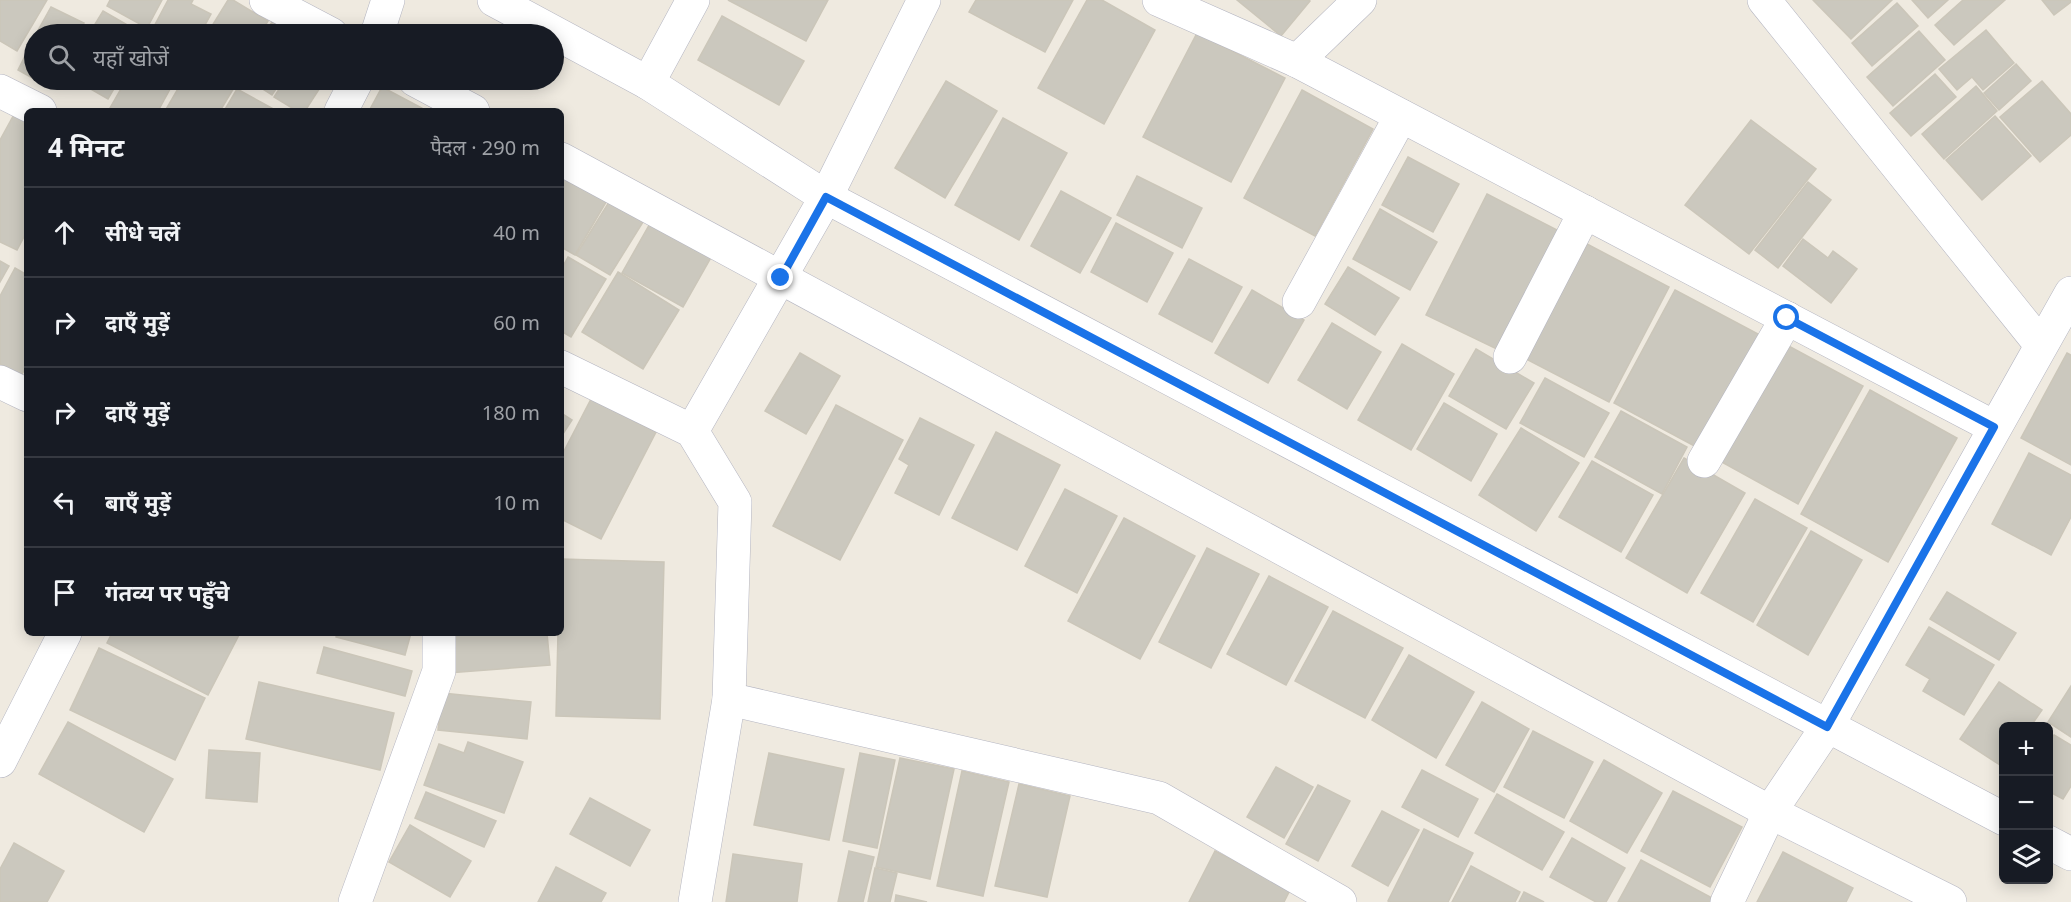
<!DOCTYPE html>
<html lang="hi">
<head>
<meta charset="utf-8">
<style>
  body { margin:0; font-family:"Noto Sans","Noto Sans Devanagari",sans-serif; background:#242831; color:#f1f3f6 }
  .controls { position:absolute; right:18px; bottom:18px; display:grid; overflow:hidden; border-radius:9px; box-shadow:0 3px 15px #0003 }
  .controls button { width:54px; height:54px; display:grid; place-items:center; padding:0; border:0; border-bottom:2px solid #363941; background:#171b24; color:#f1f3f6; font:30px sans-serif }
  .stop { position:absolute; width:18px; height:18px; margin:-14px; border:4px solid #1a73e8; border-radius:50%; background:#fff }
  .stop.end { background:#1a73e8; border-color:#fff; box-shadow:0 2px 6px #0008 }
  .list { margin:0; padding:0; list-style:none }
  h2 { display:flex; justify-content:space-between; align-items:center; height:78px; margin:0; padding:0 24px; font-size:26px }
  h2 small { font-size:20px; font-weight:400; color:#9ea1a6 }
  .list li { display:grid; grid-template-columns:39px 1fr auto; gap:18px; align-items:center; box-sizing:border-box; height:90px; padding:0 24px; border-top:2px solid #363941 }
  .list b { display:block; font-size:22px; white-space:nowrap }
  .list em { font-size:20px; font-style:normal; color:#9ea1a6 }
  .icon { flex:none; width:33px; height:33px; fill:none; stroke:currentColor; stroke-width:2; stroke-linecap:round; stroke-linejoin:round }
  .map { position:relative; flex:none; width:2071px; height:902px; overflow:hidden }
  .search { position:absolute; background:#171b24; box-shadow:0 3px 15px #0003; left:24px; top:24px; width:540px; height:66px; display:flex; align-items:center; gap:15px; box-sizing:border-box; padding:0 21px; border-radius:33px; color:#9ea1a6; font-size:22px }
  .panel { position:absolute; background:#171b24; box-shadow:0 3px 15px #0003; left:24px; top:108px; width:540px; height:528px; border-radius:9px }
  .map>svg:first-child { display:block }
  .building { fill:#cbc8be; stroke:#cbc6b9; stroke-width:1.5 }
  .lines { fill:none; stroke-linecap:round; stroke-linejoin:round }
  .minor-casing { stroke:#b4b5c1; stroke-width:34 }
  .minor { stroke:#fff; stroke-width:33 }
  .route { stroke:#1a73e8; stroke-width:8 }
</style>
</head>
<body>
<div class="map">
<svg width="2071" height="902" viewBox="0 0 2071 902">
  <rect width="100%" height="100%" fill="#efeae0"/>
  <!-- building -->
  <g class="building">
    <path d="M0,0H47L17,51L0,41Z"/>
    <path d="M110,0H162L147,28L107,6Z"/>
    <path d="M168,0H193L191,4L211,14L200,34H150Z"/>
    <path d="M228,0H233L268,21L260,34H207Z"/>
    <path d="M728,0H828L806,41Z"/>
    <path d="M976,0H1073L1045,52L969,12Z"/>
    <path d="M1087,0H1102L1155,30L1104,124L1038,88Z"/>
    <path d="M1237,0H1309L1310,1L1281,36Z"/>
    <path d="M1813,0H1892L1851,39Z"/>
    <path d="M1912,0H1948L1928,18Z"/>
    <path d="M1963,0H2005L1954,45L1935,25Z"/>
    <path d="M2042,0H2071V2L2054,15Z"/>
    <path d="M1897,3L1918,26L1872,66L1852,43Z"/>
    <path d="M51,7L84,23L78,34H36Z"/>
    <path d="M103,11L143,34H89Z"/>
    <path d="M722,16L804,61L779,105L698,60Z"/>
    <path d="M272,22L292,34H264Z"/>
    <path d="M1986,30L2014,63L1983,90L1972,77L1957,90L1939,69Z"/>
    <path d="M1919,31L1945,60L1893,106L1867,77Z"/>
    <path d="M1197,33L1285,78L1231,182L1143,137Z"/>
    <path d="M34,38V79L18,70Z"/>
    <path d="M2016,64L2031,81L1999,110L1984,93Z"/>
    <path d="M1935,74L1956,97L1911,136L1890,113Z"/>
    <path d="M75,80H119L108,99Z"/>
    <path d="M126,80H175L158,111H115L110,108Z"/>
    <path d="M183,80H223L235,86L220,111H165Z"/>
    <path d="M249,80H282L272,95Z"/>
    <path d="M285,80H325L305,111H297L274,97Z"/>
    <path d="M946,81L997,111L945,198L895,168Z"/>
    <path d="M2042,81L2071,114V135L2040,162L2000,117Z"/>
    <path d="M1976,86L1997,111L1944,159L1922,134Z"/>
    <path d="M382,87L422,108L421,111H369Z"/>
    <path d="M237,89L277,111H224Z"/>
    <path d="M1302,90L1373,129L1315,236L1244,198Z"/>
    <path d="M17,109L27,115V231L17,250L0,242V140Z"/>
    <path d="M1995,116L2031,156L1982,200L1946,160Z"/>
    <path d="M1003,118L1067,153L1019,240L955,205Z"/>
    <path d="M1751,120L1816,169L1749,254L1685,205Z"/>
    <path d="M1408,157L1459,184L1433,232L1382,205Z"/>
    <path d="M1137,176L1202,208L1182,248L1117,215Z"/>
    <path d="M561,177L609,197L575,255L561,247Z"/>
    <path d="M1808,182L1831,200L1778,268L1755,250Z"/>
    <path d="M1061,191L1111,218L1080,273L1031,246Z"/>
    <path d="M1487,194L1561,232L1501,351L1426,315Z"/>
    <path d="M609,202L643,222L610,275L576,255Z"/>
    <path d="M1380,209L1437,242L1410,290L1353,259Z"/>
    <path d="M652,220L713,254L683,307L622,273Z"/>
    <path d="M1116,223L1173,253L1147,302L1091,272Z"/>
    <path d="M1803,239L1828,258L1833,251L1857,269L1831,303L1783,266Z"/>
    <path d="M1587,244L1669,287L1609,402L1526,359Z"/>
    <path d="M568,257L606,279L571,337L561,331V270Z"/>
    <path d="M1189,259L1242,287L1212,342L1159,314Z"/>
    <path d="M0,261L9,266L0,282Z"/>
    <path d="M1348,267L1399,298L1375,335L1325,304Z"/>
    <path d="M15,268L27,275V365L21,376L0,364V296Z"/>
    <path d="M618,272L679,310L643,369L582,332Z"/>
    <path d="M1252,290L1304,320L1268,383L1215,353Z"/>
    <path d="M1675,290L1760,335L1700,449L1614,403Z"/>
    <path d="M1332,323L1381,352L1347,409L1298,380Z"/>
    <path d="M1783,343L1863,386L1798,504L1718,460Z"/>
    <path d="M1402,344L1454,374L1411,450L1358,420Z"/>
    <path d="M1476,349L1534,383L1506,429L1449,396Z"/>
    <path d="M800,353L840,376L806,434L765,411Z"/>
    <path d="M2067,353L2071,355V465L2021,438Z"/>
    <path d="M1545,378L1609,413L1584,457L1520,423Z"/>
    <path d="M1870,390L1957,438L1888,562L1801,514Z"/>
    <path d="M591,399L656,432L601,539L561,519V457Z"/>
    <path d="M1444,403L1497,434L1471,481L1417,449Z"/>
    <path d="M836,405L903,440L840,560L773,526Z"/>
    <path d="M1621,411L1687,447L1662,494L1595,457Z"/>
    <path d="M561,413L572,420L561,437Z"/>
    <path d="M920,418L974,445L939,515L895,493L909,465L899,459Z"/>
    <path d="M1521,428L1579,463L1536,531L1479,495Z"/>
    <path d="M996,432L1060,465L1017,550L952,518Z"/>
    <path d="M2029,453L2071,475V517L2051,555L1992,524Z"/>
    <path d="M1684,458L1745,493L1687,593L1626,558Z"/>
    <path d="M1592,461L1653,495L1621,552L1559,517Z"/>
    <path d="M1065,489L1117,516L1077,593L1025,566Z"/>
    <path d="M1755,499L1807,528L1753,622L1701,593Z"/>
    <path d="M1124,518L1195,556L1140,659L1068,621Z"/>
    <path d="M1811,531L1862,560L1808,655L1757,625Z"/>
    <path d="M1207,548L1259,574L1211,668L1159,642Z"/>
    <path d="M561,559L664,562L660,719L556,716L558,633H561Z"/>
    <path d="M1269,576L1328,607L1286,685L1227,654Z"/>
    <path d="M1947,592L2016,633L1999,660L1930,619Z"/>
    <path d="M1333,611L1403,648L1365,718L1295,681Z"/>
    <path d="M1929,627L1994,665L1964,715L1923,691L1930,679L1906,665Z"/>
    <path d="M112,633H240L208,695L107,643Z"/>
    <path d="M337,633H411L405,655L336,637Z"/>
    <path d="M445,633H547L550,665L448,673Z"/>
    <path d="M324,647L412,671L405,696L317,673Z"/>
    <path d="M99,648L205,698L175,760L70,710Z"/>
    <path d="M1409,655L1474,692L1436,758L1372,720Z"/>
    <path d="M259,682L394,713L380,770L246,739Z"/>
    <path d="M1999,682L2042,710L2031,726H2004L2003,767L1960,739Z"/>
    <path d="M2071,686V737L2048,722Z"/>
    <path d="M442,693L531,702L527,739L438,730Z"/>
    <path d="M1482,702L1529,729L1494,792L1446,765Z"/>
    <path d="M68,722L173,779L144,832L39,774Z"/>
    <path d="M1533,731L1593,762L1564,818L1504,787Z"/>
    <path d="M2054,735L2071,745V786L2063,799L2048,791V744Z"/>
    <path d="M468,742L523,762L504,813L424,785L439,744L464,753Z"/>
    <path d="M209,750L260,753L257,802L206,798Z"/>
    <path d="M769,753L844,769L829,840L754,825Z"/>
    <path d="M860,753L895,760L877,848L843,841Z"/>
    <path d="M900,758L954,769L930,879L876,867Z"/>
    <path d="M1604,760L1662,793L1627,853L1570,821Z"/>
    <path d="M1276,767L1313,787L1284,838L1247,817Z"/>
    <path d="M1422,770L1478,799L1458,837L1402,807Z"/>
    <path d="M962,771L1009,782L983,896L937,886Z"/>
    <path d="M1019,784L1070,796L1047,897L995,886Z"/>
    <path d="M1318,785L1350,801L1318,861L1286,844Z"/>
    <path d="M1673,791L1742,827L1710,887L1641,851Z"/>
    <path d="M426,792L496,821L484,847L415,818Z"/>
    <path d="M1497,794L1564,832L1542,870L1475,833Z"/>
    <path d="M590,798L650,830L630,866L570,834Z"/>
    <path d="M1382,811L1419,830L1388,886L1352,866Z"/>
    <path d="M410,825L471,861L450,897L389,862Z"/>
    <path d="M1424,829L1473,853L1448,902H1390L1388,901Z"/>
    <path d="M1572,838L1625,868L1606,902H1596L1550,877Z"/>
    <path d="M14,843L64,871L47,902H0V869Z"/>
    <path d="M849,851L874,857L863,902H838Z"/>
    <path d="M1215,851L1290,890L1284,902H1189Z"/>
    <path d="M1783,852L1853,888L1846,902H1757Z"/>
    <path d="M733,854L802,864L797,902H726Z"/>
    <path d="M1641,860L1714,899L1712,902H1618Z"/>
    <path d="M1471,866L1520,892L1515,902H1452Z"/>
    <path d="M556,867L606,893L601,902H538Z"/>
    <path d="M875,868L897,873L890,902H868Z"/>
    <path d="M1524,892L1544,902H1519Z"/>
    <path d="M896,895L927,902H895Z"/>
  </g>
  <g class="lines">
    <defs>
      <g id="minor">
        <path d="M266,0L331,34"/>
        <path d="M494,0L648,83L826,197L2004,819"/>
        <path d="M1159,0L1297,61L1994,427"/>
        <path d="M1764,0L2041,345"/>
        <path d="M377,34L388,0"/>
        <path d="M1297,61L1360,0"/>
        <path d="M415,80L473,111"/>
        <path d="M648,83L693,0"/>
        <path d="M0,91L40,111"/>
        <path d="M341,111L357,80"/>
        <path d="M561,159L1770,812L1950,902"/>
        <path d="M1299,302L1401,116"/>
        <path d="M1510,357L1585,212"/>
        <path d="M561,367L692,431L735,502L729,699L695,902"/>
        <path d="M0,382L27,395"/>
        <path d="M692,431L826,197L924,0"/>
        <path d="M1704,461L1787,318"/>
        <path d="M729,699L1159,798L1340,902"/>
        <path d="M0,761L65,633"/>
        <path d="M2048,842L2071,854"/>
        <path d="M355,902L439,671V633"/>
        <path d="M1727,902L1770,812L1827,727L2071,293"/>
      </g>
    </defs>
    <!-- minor casing -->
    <use href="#minor" class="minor-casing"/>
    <!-- minor -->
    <use href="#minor" class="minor"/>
  </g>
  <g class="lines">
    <!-- route -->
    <path class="route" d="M781,278L826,197L1827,727L1994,427L1787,318"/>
  </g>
</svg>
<div class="controls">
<button>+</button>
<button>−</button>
<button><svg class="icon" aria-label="layers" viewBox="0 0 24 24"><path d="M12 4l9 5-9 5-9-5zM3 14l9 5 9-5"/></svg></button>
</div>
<div class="stop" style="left:1787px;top:318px"></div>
<div class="stop end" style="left:781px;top:278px"></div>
<div class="search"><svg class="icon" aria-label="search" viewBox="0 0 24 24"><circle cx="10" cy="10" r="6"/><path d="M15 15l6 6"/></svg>यहाँ खोजें</div>
<section class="panel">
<h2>4 मिनट<small>पैदल · 290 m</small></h2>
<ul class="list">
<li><svg class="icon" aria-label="ahead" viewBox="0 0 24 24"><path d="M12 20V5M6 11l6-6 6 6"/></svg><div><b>सीधे चलें</b></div><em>40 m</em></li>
<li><svg class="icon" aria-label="right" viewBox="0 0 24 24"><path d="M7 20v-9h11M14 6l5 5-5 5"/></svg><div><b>दाएँ मुड़ें</b></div><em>60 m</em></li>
<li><svg class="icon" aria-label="right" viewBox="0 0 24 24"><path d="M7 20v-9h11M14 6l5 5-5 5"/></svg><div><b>दाएँ मुड़ें</b></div><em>180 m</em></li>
<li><svg class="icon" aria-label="left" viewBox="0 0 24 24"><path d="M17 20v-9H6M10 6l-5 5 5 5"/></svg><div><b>बाएँ मुड़ें</b></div><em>10 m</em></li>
<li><svg class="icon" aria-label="arrive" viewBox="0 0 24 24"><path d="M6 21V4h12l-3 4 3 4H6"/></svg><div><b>गंतव्य पर पहुँचे</b></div></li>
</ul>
</section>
</div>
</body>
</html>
